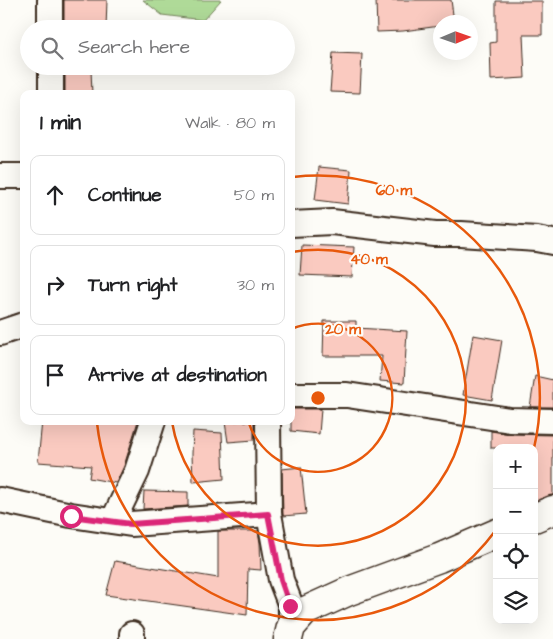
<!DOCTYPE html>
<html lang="en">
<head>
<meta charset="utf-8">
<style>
  body { margin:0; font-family:"Architects Daughter",sans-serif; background:#f2f2f2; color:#202124 }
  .controls { position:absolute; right:15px; bottom:15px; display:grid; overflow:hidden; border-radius:10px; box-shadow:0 5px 20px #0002 }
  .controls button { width:45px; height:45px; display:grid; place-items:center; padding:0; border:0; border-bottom:1px solid #e0e0e0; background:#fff; color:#202124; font:25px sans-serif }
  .compass { position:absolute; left:433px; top:15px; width:45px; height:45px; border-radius:50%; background:#fff; box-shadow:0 5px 20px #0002; rotate:88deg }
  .stop { position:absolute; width:15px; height:15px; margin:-11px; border:4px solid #db2777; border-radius:50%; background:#fff }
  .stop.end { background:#db2777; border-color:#fff; box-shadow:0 1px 5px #0008 }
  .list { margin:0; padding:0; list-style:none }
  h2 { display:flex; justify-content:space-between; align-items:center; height:65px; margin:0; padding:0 20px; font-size:21px }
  h2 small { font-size:16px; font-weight:400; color:#757577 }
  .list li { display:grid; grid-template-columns:32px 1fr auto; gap:15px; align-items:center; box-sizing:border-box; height:80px; margin:0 10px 10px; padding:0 10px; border:1px solid #e0e0e0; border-radius:10px }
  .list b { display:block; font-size:19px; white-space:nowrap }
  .list em { font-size:16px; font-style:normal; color:#757577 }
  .icon { flex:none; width:28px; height:28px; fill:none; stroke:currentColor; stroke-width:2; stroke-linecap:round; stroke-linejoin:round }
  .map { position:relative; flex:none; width:553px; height:639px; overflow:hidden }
  .search { position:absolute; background:#fff; box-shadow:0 5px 20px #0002; left:20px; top:20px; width:275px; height:55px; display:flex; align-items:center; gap:12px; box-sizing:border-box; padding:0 18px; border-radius:28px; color:#757577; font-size:19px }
  .panel { position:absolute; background:#fff; box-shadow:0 5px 20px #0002; left:20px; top:90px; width:275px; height:335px; border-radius:10px }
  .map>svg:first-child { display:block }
  .green { fill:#afda98; stroke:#75825b }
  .building { fill:#facac0; stroke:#3b2a1e }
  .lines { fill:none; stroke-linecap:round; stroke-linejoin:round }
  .minor-casing { stroke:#3b2a1e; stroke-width:28 }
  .tertiary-casing { stroke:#3b2a1e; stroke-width:31 }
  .minor { stroke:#fdfcf7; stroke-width:24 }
  .tertiary { stroke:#fdfcf7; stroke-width:28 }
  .route { stroke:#db2777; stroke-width:6 }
  .ring { fill:none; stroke:#e8590c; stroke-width:2.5 }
  .centre { fill:#e8590c; stroke:#fdfcf7; stroke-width:2.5 }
  .ring-label { font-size:15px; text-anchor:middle; font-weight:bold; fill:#e8590c; stroke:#fdfcf7; stroke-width:4.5; stroke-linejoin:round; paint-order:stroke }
</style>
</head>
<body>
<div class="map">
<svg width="553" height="639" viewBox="0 0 553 639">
  <rect width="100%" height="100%" fill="#fdfcf7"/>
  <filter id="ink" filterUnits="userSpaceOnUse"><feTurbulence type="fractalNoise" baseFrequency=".02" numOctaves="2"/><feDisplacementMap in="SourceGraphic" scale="10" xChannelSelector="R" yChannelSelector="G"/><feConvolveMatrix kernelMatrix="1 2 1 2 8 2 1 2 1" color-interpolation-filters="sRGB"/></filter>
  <g filter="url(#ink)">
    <!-- green -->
    <path class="green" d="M143,0H221L203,20L162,15Z"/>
    <!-- building -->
    <g class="building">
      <path d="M64,0H107L106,28L64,29Z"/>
      <path d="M376,0H451L454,22H440V26L403,31L377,32Z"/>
      <path d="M496,1H542V35H523L525,78L491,80L490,43L496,42Z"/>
      <path d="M333,53L362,54L360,93L330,92Z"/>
      <path d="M91,70L92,94H65V71Z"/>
      <path d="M319,167L351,170L348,204L315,200Z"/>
      <path d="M302,245L354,247L352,277L300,275Z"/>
      <path d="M324,321H356V328L407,331L404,383L380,381L382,356H323Z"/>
      <path d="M473,335L502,340L492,400L463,395Z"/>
      <path d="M535,376L553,380V407H530Z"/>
      <path d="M291,409H321L319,434L291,431Z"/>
      <path d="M42,421H138L124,466L116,483L89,478L91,466L38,462Z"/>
      <path d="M254,421V440L228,442L225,422Z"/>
      <path d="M193,431L222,433L224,479L193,482L192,454Z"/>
      <path d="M491,431L510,434L553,435V495L534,501V448H491Z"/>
      <path d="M301,467L306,514L283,516L282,469Z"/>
      <path d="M144,491L188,492V506L143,509Z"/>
      <path d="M218,531H258L260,543L261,570L248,569L247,615L106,595L115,561L218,578Z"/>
    </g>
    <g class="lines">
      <defs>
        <g id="minor">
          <path d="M50,0V29"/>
          <path d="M51,66V94"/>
          <path d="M0,176H24"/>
          <path d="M291,224L332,222L435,234H461L537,239L553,242"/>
          <path d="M0,333L24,325"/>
          <path d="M291,395H347L510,420L553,421"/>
          <path d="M268,421L269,514L281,580L291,606V627"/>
          <path d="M0,500L71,515L131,524L269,514"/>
          <path d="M113,521L137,471L153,421"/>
          <path d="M132,639V634"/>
        </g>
        <g id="tertiary">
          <path d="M534,518L553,510"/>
          <path d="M288,639L291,627L305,611L349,591L439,558L497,533"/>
        </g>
      </defs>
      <!-- minor casing -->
      <use href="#minor" class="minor-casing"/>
      <!-- tertiary casing -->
      <use href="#tertiary" class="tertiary-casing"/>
      <!-- minor -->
      <use href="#minor" class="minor"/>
      <!-- tertiary -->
      <use href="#tertiary" class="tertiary"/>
    </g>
  </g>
  <g class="lines" filter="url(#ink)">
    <!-- route -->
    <path class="route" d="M71,516L131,524L268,514L281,580L290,606"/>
  </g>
  <!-- distance rings -->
  <g class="ring">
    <path d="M291 329A74 74 0 1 1 248 421"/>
    <path d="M292 252A148 148 0 1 1 172 422"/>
    <path d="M496 530A222 222 0 0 1 97 423M293 177A222 222 0 0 1 534 448"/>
  </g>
  <circle cx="318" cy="398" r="8" class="centre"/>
  <g class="ring-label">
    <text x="394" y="195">60 m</text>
    <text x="369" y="264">40 m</text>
    <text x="343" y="334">20 m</text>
  </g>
</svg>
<div class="controls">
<button>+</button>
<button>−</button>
<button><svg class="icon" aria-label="locate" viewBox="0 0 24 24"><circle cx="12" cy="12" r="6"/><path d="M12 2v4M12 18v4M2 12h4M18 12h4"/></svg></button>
<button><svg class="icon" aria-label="layers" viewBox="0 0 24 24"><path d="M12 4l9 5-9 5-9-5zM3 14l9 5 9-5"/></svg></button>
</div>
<svg class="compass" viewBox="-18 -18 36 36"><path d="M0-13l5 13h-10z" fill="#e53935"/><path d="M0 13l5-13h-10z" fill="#757577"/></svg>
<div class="stop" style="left:71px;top:516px"></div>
<div class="stop end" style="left:290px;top:606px"></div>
<div class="search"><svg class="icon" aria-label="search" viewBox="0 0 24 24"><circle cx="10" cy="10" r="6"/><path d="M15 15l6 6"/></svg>Search here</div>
<section class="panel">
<h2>1 min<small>Walk · 80 m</small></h2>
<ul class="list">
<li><svg class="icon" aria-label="ahead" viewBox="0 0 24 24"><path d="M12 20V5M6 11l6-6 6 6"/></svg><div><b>Continue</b></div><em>50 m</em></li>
<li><svg class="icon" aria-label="right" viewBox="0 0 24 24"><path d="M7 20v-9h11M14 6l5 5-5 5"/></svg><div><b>Turn right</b></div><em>30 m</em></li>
<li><svg class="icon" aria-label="arrive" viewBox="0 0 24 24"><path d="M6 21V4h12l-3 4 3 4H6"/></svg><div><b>Arrive at destination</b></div></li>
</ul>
</section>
</div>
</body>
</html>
